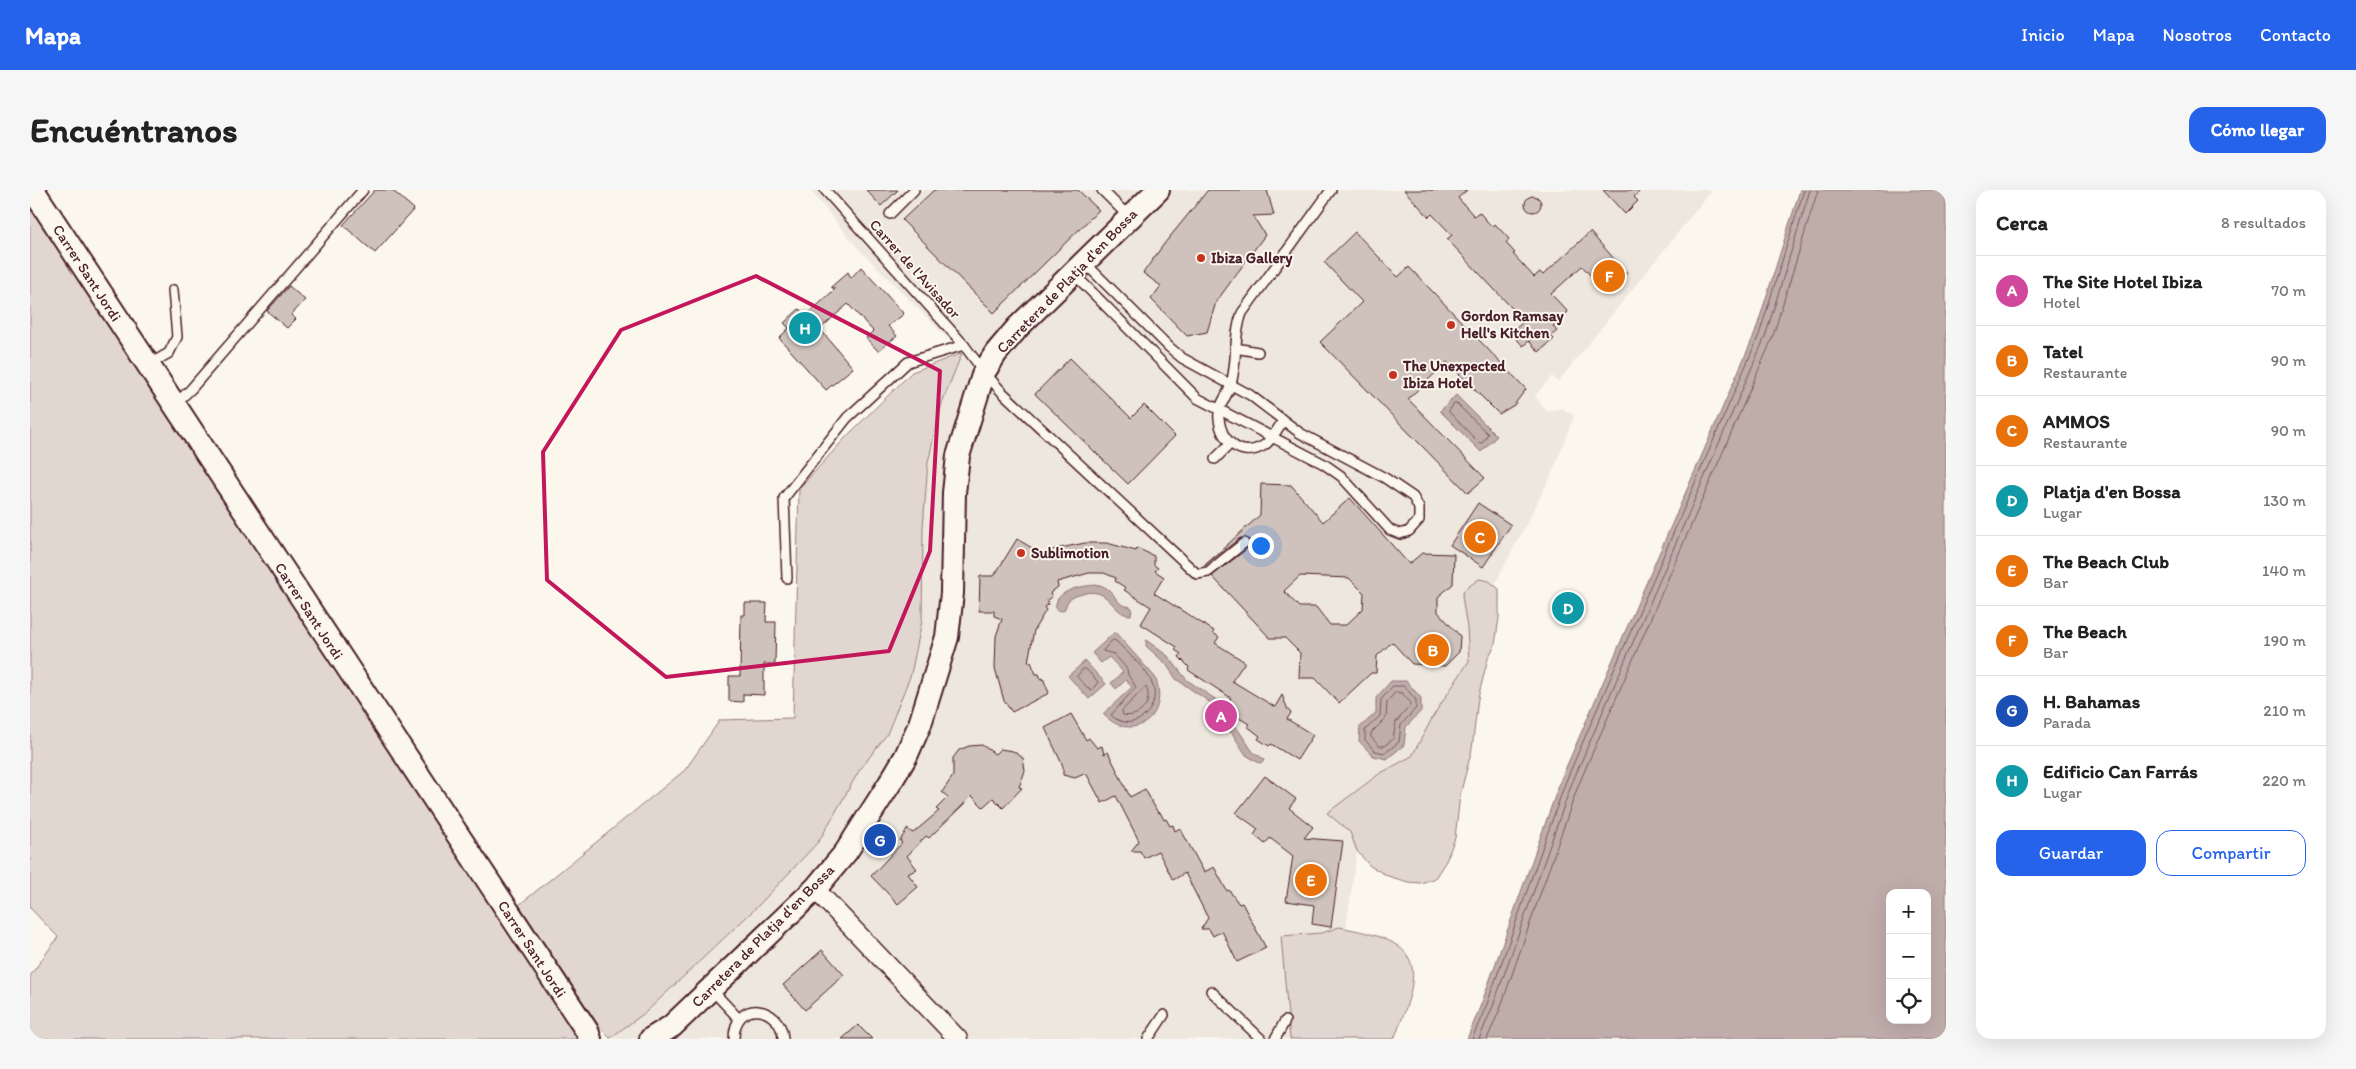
<!DOCTYPE html>
<html lang="es">
<head>
<meta charset="utf-8">
<style>
  body { margin:0; font-family:Itim,sans-serif; background:#f6f6f6; color:#222 }
  .controls { position:absolute; right:15px; bottom:15px; display:grid; overflow:hidden; border-radius:10px; box-shadow:0 5px 20px #0002 }
  .controls button { width:45px; height:45px; display:grid; place-items:center; padding:0; border:0; border-bottom:1px solid #e0e0e0; background:#fff; color:#222; font:25px sans-serif }
  .you { position:absolute; left:1230px; top:355px; width:18px; height:18px; margin:-12px; border:4px solid #fff; border-radius:50%; background:#1a73e8; box-shadow:0 0 0 8px #1a73e833 }
  .badge { display:grid; place-items:center; width:32px; height:32px; border-radius:50%; background:#2563eb; color:#fff; font-size:16px; font-weight:700 }
  .pin { position:absolute; translate:-50% -50%; border:2px solid #fff; box-shadow:0 1px 5px #0006 }
  .list { margin:0; padding:0; list-style:none }
  h2 { display:flex; justify-content:space-between; align-items:center; height:65px; margin:0; padding:0 20px; font-size:21px }
  h2 small { font-size:16px; font-weight:400; color:#767676 }
  .list li { display:grid; grid-template-columns:32px 1fr auto; gap:15px; align-items:center; box-sizing:border-box; height:70px; padding:0 20px; border-top:1px solid #e0e0e0 }
  .list b { display:block; font-size:19px; white-space:nowrap }
  .list p { margin:0; font-size:16px; white-space:nowrap; color:#767676 }
  .list em { font-size:16px; font-style:normal; color:#767676 }
  .actions { display:flex; gap:10px; padding:15px 20px }
  .actions a { flex:1; padding:11px 0; border:1px solid #2563eb; border-radius:15px; text-align:center; font-size:18px; color:#2563eb }
  .actions .main { background:#2563eb; color:#fff }
  .icon { flex:none; width:28px; height:28px; fill:none; stroke:currentColor; stroke-width:2; stroke-linecap:round; stroke-linejoin:round }
  .map { position:relative; flex:none; width:1916px; height:849px; overflow:hidden; border-radius:15px }
  header { display:flex; align-items:center; gap:30px; box-sizing:border-box; height:70px; padding:0 25px; background:#2563eb; color:#fff }
  header strong { font-size:24px }
  nav { display:flex; gap:28px; margin-inline-start:auto; font-size:18px }
  .intro { display:flex; align-items:center; justify-content:space-between; box-sizing:border-box; height:120px; padding:0 30px }
  h1 { margin:0; font-size:35px }
  .button { padding:12px 22px; border-radius:15px; background:#2563eb; color:#fff; font-size:18px; font-weight:700 }
  main { display:flex; gap:30px; padding:0 30px }
  aside { flex:1; background:#fff; border-radius:15px; box-shadow:0 5px 20px #0002 }
  .map>svg:first-child { display:block }
  .built { fill:#eee7de }
  .green { fill:#e2d7d0; stroke:#967b7e }
  .water { fill:#bfadaa; stroke:#907477; fill-rule:evenodd }
  .lines { fill:none; stroke-linecap:round; stroke-linejoin:round }
  .shore { stroke:#79585e; stroke-width:1 }
  .building { fill:#cfc2bc; stroke:#4a1f2b; fill-rule:evenodd }
  .service-casing { stroke:#4a1f2b; stroke-width:12 }
  .minor-casing { stroke:#4a1f2b; stroke-width:21 }
  .tertiary-casing { stroke:#4a1f2b; stroke-width:26 }
  .service { stroke:#fbf7ec; stroke-width:9 }
  .minor { stroke:#fbf7ec; stroke-width:18 }
  .tertiary { stroke:#fbf7ec; stroke-width:22 }
  .marked { fill:none; stroke:#c2185b; stroke-width:4; stroke-linejoin:round }
  .poi-dot { fill:#c8321e; stroke:#fbf7ec; stroke-width:2 }
  .labels { text-anchor:middle; dominant-baseline:central; stroke-width:4; stroke-linejoin:round; paint-order:stroke }
  .poi-label { font-size:15px; font-weight:bold; fill:#4a1f2b; stroke:#fbf7ec; text-anchor:start }
  .street-label { font-size:15px; fill:#4a1f2b; stroke:#fbf7ec }
</style>
</head>
<body>
<header>
<strong>Mapa</strong>
<nav><a>Inicio</a><a>Mapa</a><a>Nosotros</a><a>Contacto</a></nav>
</header>
<div class="intro"><h1>Encuéntranos</h1><a class="button">Cómo llegar</a></div>
<main>
<div class="map">
<svg width="1916" height="849" viewBox="0 0 1916 849">
  <rect width="100%" height="100%" fill="#fbf7ec"/>
  <filter id="ink" filterUnits="userSpaceOnUse"><feTurbulence type="fractalNoise" baseFrequency=".02" numOctaves="2"/><feDisplacementMap in="SourceGraphic" scale="10" xChannelSelector="R" yChannelSelector="G"/><feConvolveMatrix kernelMatrix="1 2 1 2 8 2 1 2 1" color-interpolation-filters="sRGB"/></filter>
  <g filter="url(#ink)">
    <!-- built -->
    <path class="built" d="M780,0H1682L1528,192L1522,186L1505,206L1517,222L1533,218L1544,226L1520,288L1465,394L1469,399L1470,408L1465,455L1458,468L1448,508L1442,559L1430,605L1425,648L1416,671L1405,688L1391,693L1378,692L1358,686L1340,676L1327,661L1316,738L1309,737L1292,743L1251,746L1260,849H578L616,822L727,717L857,544L881,484L892,431L893,337L898,272L912,213L932,163L825,55Z"/>
    <!-- green -->
    <g class="green">
      <path d="M0,8L551,849H0V786L28,747L0,718Z"/>
      <path d="M932,163L912,213L898,272L893,337L892,431L881,484L857,544L829,581L789,651L727,717L616,822L580,848L571,839L489,715L655,580L690,530L763,528L769,299L817,246L882,182Z"/>
      <path d="M1449,389L1459,391L1469,399V428L1465,455L1458,468L1448,508L1442,559L1430,605L1425,648L1416,671L1405,688L1391,693L1378,692L1358,686L1340,676L1327,661L1320,642L1297,623L1349,584L1382,566L1405,523L1439,471L1437,438L1432,406L1434,400Z"/>
      <path d="M1309,737C1394,752 1395,774 1364,849H1260L1251,746L1292,743Z"/>
    </g>
    <!-- water -->
    <g class="water">
      <path d="M1770,0H1916V849H1437L1452,812L1531,589L1725,143ZM1860,703H1897V830H1860Z"/>
      <path d="M1426,205L1467,246L1451,262L1410,221Z"/>
      <path d="M1070,395C1084,400 1082,406 1091,414C1095,417 1098,415 1102,418L1101,425C1081,426 1081,393 1049,405C1045,406 1041,408 1038,411C1036,414 1036,418 1033,421L1026,420C1022,399 1056,395 1070,395Z"/>
      <path d="M1085,442L1125,487C1141,526 1103,555 1073,524L1102,497L1096,490L1086,499L1081,493L1093,482L1079,467L1071,473L1062,463Z"/>
      <path d="M1116,450L1138,466L1157,490L1188,511L1181,513L1146,489L1136,474L1116,456Z"/>
      <path d="M1055,471L1076,494L1059,509L1038,486Z"/>
      <path d="M1361,491H1376L1391,508V521L1376,537L1374,555L1357,569L1343,566L1329,551L1330,537L1346,523V508Z"/>
      <path d="M1189,527L1207,538L1223,562L1234,569L1233,572L1229,573L1216,565L1202,543L1187,532Z"/>
    </g>
    <g class="lines">
      <!-- shore -->
      <g class="shore">
        <path d="M1424,214H1427L1458,244L1452,253H1449L1419,222Z"/>
        <path d="M1083,450L1086,451C1098,464 1118,479 1123,496C1131,521 1101,545 1081,525L1106,497L1098,485L1097,479L1084,464L1073,461Z"/>
        <path d="M1053,479H1056L1068,492L1061,501L1047,487Z"/>
        <path d="M1363,496H1374L1386,510V518L1371,535L1369,552L1355,563L1345,561L1335,550V540L1350,526L1351,510Z"/>
        <path d="M1116,497C1124,513 1109,529 1093,525L1092,521Z"/>
        <path d="M1366,502L1372,503L1380,512V516L1366,532L1363,549L1354,556H1349L1341,547V543L1356,528L1357,512Z"/>
        <path d="M1442,849L1457,814L1536,591L1729,145L1774,0"/>
        <path d="M1449,849L1463,816L1542,593L1735,147L1780,0"/>
        <path d="M1457,849L1470,819L1548,596L1742,149L1788,0"/>
      </g>
    </g>
    <!-- building -->
    <g class="building">
      <path d="M345,0H362L384,19L345,63L313,35Z"/>
      <path d="M836,0H868L851,16Z"/>
      <path d="M904,0H1048L1069,20L964,123L872,30Z"/>
      <path d="M1178,0H1237L1244,25L1223,26L1235,45L1186,112L1177,142L1157,146L1121,109L1131,96L1113,83L1134,54Z"/>
      <path d="M1374,0H1437L1428,8L1444,26L1449,22L1462,37L1465,34L1479,49L1476,53L1485,63L1483,64L1504,87L1510,82L1513,85L1560,42L1597,83L1576,102L1552,76L1521,104L1538,122L1523,136L1527,141L1521,146L1524,149L1509,162L1499,151L1493,156L1481,143L1494,131L1417,49L1422,45L1402,24L1399,27Z"/>
      <path d="M1573,0H1611L1604,7L1608,11L1595,24Z"/>
      <circle cx="1503" cy="14" r="8"/>
      <path d="M1325,42L1368,87L1379,77L1496,199L1484,215L1469,224L1417,172L1378,209L1455,288L1438,303L1290,152L1332,112L1294,72Z"/>
      <path d="M831,77L874,124L858,136L867,146L848,161L836,148L843,141L818,114L790,139L823,178L796,200L749,148L759,138L754,133L769,119L776,126L805,99L801,97L818,82L821,88Z"/>
      <path d="M259,96L275,110L261,125L266,129L257,138L237,121Z"/>
      <path d="M1040,168L1101,228L1114,215L1145,246L1098,294L1005,204Z"/>
      <path d="M1231,294L1261,295L1293,332L1320,308L1379,374L1392,363L1424,364L1423,394L1408,407V422L1430,446L1429,462L1415,476L1382,474L1362,452L1347,466L1346,483H1341L1309,513L1285,488H1269L1270,463L1255,448H1240L1182,386L1218,358L1220,353L1219,349L1210,348L1174,376L1230,325ZM1270,386L1319,388L1334,403L1333,419L1316,435H1300L1286,417H1269L1254,401Z"/>
      <path d="M1448,313L1481,335L1453,377L1420,355Z"/>
      <path d="M987,349L1012,364L1025,359L1055,353H1077L1106,361L1107,358L1124,366V375L1128,378L1125,381L1134,387L1124,403L1184,441L1183,443L1189,447L1185,453L1215,472L1202,491L1245,517L1252,505L1258,520L1261,523L1257,529L1283,545L1267,570L1241,554L1239,556L1228,549L1230,546L1217,536L1219,534L1194,519L1201,508L1158,480L1159,477L1149,467L1151,464L1145,460L1147,457L1111,434L1121,417L1094,400L1096,398L1085,391L1086,388L1074,383H1059L1027,392L1028,397L1020,403L1022,407L1017,410L1018,414L1014,417L1016,420L1004,440L998,472H1001L1006,484H1009L1011,489L1013,488L1019,503L982,522L974,511L965,478L966,446L972,429L964,426V421H949L950,386H964Z"/>
      <path d="M715,413H737L736,432H746L745,474H734V505L713,504V512L699,511V486H710L711,425H715Z"/>
      <path d="M1041,524L1056,550L1059,548L1067,558L1072,556L1074,564L1078,562L1100,607L1115,599L1128,623L1130,622L1134,630L1136,629L1140,636L1143,635L1145,641L1150,638L1174,682L1184,677L1197,701L1199,700L1209,714L1212,713L1236,758L1207,772L1192,741L1183,746L1179,739H1171L1178,728L1155,683L1143,690L1128,661L1114,668L1110,661H1101L1109,651L1086,606L1072,613L1056,583L1045,588L1033,585V576L1015,538Z"/>
      <path d="M952,555L965,564L970,559L983,561L993,568L995,581L989,597L992,598L973,618L963,608L953,617L942,606L899,648L896,646L877,666L887,679L878,684L888,697L868,714L841,686L872,653L870,651L877,639L883,643L909,621L906,619L918,607L912,602L923,586V568L929,560L939,556Z"/>
      <path d="M1235,586L1266,609L1259,618L1283,637L1274,648L1313,651L1301,737L1282,734L1284,715L1256,711L1263,666L1240,648L1235,654L1224,645L1228,639L1206,623Z"/>
      <path d="M792,760L814,785L775,820L753,795Z"/>
      <path d="M828,835L842,849H812Z"/>
    </g>
    <g class="lines">
      <defs>
        <g id="service">
          <path d="M795,0L934,155L954,182L972,202L1167,384L1178,382L1214,353"/>
          <path d="M1072,0L1099,27"/>
          <path d="M860,24L884,0"/>
          <path d="M1044,84L1167,208L1294,274L1311,286L1360,340L1370,344L1379,341L1389,330V318L1383,307L1355,288L1270,243L1220,205L1152,168L1139,157L1054,72"/>
          <path d="M1205,158L1228,162"/>
          <path d="M118,175L139,163L147,147L143,100"/>
          <path d="M144,215L161,199L333,0"/>
          <path d="M1253,231C1247,239 1241,253 1231,257C1210,268 1191,250 1189,229C1187,216 1198,206 1201,194C1208,170 1203,146 1212,123L1301,0"/>
          <path d="M1185,269L1200,254"/>
          <path d="M757,388L754,308L817,228L878,172L934,155"/>
          <path d="M681,799L709,829"/>
          <path d="M1181,801L1231,849"/>
          <path d="M704,849C704,807 752,816 753,849"/>
          <path d="M1118,849L1134,825"/>
          <path d="M1245,849L1255,831"/>
        </g>
        <path id="minor" d="M785,699L928,849"/>
        <g id="tertiary">
          <path d="M3,0L557,841L560,849"/>
          <path d="M621,849L642,836L785,699L816,662L860,593L876,566L890,534L917,447L922,403L924,303L928,266L954,182L966,163L988,137L1128,0"/>
        </g>
      </defs>
      <!-- service casing -->
      <use href="#service" class="service-casing"/>
      <!-- minor casing -->
      <use href="#minor" class="minor-casing"/>
      <!-- tertiary casing -->
      <use href="#tertiary" class="tertiary-casing"/>
      <!-- service -->
      <use href="#service" class="service"/>
      <!-- minor -->
      <use href="#minor" class="minor"/>
      <!-- tertiary -->
      <use href="#tertiary" class="tertiary"/>
    </g>
  </g>
  <!-- marked area -->
  <path class="marked" d="M726,86L910,181L900,361L859,461L636,487L517,390L513,262L591,140Z"/>
  <!-- markers -->
  <g class="poi-dot">
    <circle cx="1171" cy="68" r="5"/>
    <circle cx="1421" cy="135" r="5"/>
    <circle cx="1363" cy="185" r="5"/>
    <circle cx="991" cy="363" r="5"/>
  </g>
  <g class="labels">
    <!-- poi labels -->
    <g class="poi-label">
      <text x="1181" y="68">Ibiza Gallery</text>
      <text x="1431" y="126">Gordon Ramsay<tspan x="1431" dy="17">Hell's Kitchen</tspan></text>
      <text x="1373" y="176">The Unexpected<tspan x="1373" dy="17">Ibiza Hotel</tspan></text>
      <text x="1001" y="363">Sublimotion</text>
    </g>
    <!-- street labels -->
    <g class="street-label">
      <text transform="translate(885 79) rotate(48)">Carrer de l'Avisador</text>
      <text transform="translate(57 83) rotate(57)">Carrer Sant Jordi</text>
      <text transform="translate(1037 91) rotate(-46)">Carretera de Platja d'en Bossa</text>
      <text transform="translate(279 421) rotate(57)">Carrer Sant Jordi</text>
      <text transform="translate(733 746) rotate(-45)">Carretera de Platja d'en Bossa</text>
      <text transform="translate(502 759) rotate(57)">Carrer Sant Jordi</text>
    </g>
  </g>
</svg>
<div class="controls">
<button>+</button>
<button>−</button>
<button><svg class="icon" aria-label="locate" viewBox="0 0 24 24"><circle cx="12" cy="12" r="6"/><path d="M12 2v4M12 18v4M2 12h4M18 12h4"/></svg></button>
</div>
<div class="you"></div>
<div class="pin badge" style="left:1191px;top:526px;background:#d1479c">A</div>
<div class="pin badge" style="left:1403px;top:460px;background:#e8710a">B</div>
<div class="pin badge" style="left:1450px;top:347px;background:#e8710a">C</div>
<div class="pin badge" style="left:1538px;top:418px;background:#0f9aa8">D</div>
<div class="pin badge" style="left:1281px;top:690px;background:#e8710a">E</div>
<div class="pin badge" style="left:1579px;top:86px;background:#e8710a">F</div>
<div class="pin badge" style="left:850px;top:650px;background:#1a4fb4">G</div>
<div class="pin badge" style="left:775px;top:138px;background:#0f9aa8">H</div>
</div>
<aside>
<h2>Cerca<small>8 resultados</small></h2>
<ul class="list">
<li><span class="badge" style="background:#d1479c">A</span><div><b>The Site Hotel Ibiza</b><p>Hotel</p></div><em>70 m</em></li>
<li><span class="badge" style="background:#e8710a">B</span><div><b>Tatel</b><p>Restaurante</p></div><em>90 m</em></li>
<li><span class="badge" style="background:#e8710a">C</span><div><b>AMMOS</b><p>Restaurante</p></div><em>90 m</em></li>
<li><span class="badge" style="background:#0f9aa8">D</span><div><b>Platja d'en Bossa</b><p>Lugar</p></div><em>130 m</em></li>
<li><span class="badge" style="background:#e8710a">E</span><div><b>The Beach Club</b><p>Bar</p></div><em>140 m</em></li>
<li><span class="badge" style="background:#e8710a">F</span><div><b>The Beach</b><p>Bar</p></div><em>190 m</em></li>
<li><span class="badge" style="background:#1a4fb4">G</span><div><b>H. Bahamas</b><p>Parada</p></div><em>210 m</em></li>
<li><span class="badge" style="background:#0f9aa8">H</span><div><b>Edificio Can Farrás</b><p>Lugar</p></div><em>220 m</em></li>
</ul>
<div class="actions"><a class="main">Guardar</a><a>Compartir</a></div>
</aside>
</main>
</body>
</html>
